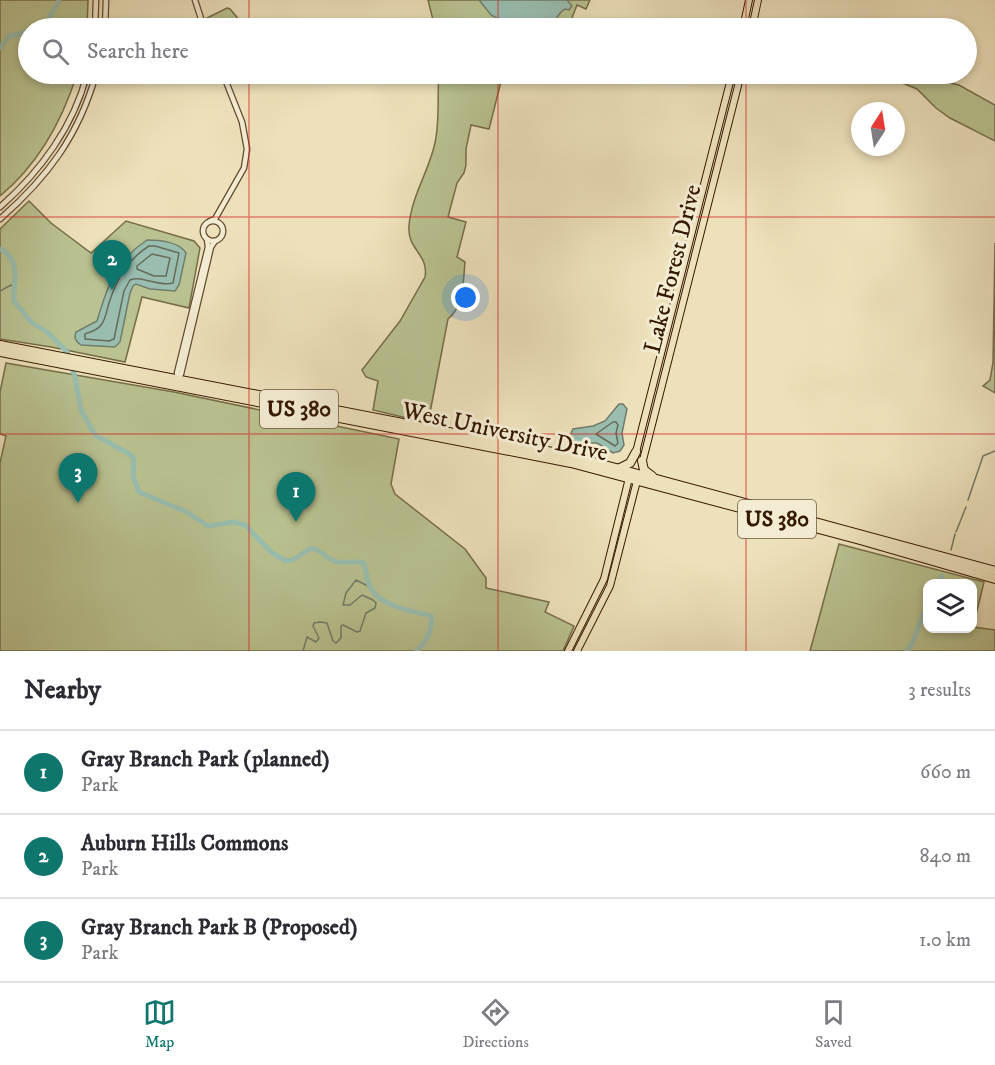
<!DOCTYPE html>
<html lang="en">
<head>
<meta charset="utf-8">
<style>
  body { margin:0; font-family:"IM FELL DW Pica",serif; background:#f2f2f3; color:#2b2b33 }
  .controls { position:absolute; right:18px; bottom:18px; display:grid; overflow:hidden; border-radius:12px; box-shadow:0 3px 9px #0003 }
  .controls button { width:54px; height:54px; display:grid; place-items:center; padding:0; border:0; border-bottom:2px solid #e1e1e2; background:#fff; color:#2b2b33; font:30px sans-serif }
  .compass { position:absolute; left:851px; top:102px; width:54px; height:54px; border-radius:50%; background:#fff; box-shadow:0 3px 9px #0003; rotate:12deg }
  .you { position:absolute; left:466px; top:298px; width:21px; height:21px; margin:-15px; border:4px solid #fff; border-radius:50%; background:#1a73e8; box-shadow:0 0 0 9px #1a73e833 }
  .badge { display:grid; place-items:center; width:39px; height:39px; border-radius:50%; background:#0f766e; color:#fff; font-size:20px; font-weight:700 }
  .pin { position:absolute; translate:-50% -50px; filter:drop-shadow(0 2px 3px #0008) }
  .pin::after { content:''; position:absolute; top:32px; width:21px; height:18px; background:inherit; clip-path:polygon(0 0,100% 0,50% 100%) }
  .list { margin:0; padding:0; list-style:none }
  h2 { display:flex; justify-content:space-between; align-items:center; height:78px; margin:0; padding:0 24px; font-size:26px }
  h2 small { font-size:20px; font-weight:400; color:#7c7c81 }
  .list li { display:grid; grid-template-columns:39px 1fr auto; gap:18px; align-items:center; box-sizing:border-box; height:84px; padding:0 24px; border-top:2px solid #e1e1e2 }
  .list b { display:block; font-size:22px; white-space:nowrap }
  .list p { margin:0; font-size:20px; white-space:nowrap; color:#7c7c81 }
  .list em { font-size:20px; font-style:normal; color:#7c7c81 }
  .icon { flex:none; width:33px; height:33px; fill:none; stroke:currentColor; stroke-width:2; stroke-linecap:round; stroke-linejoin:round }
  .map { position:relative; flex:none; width:995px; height:651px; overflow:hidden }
  .search { position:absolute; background:#fff; box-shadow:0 3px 9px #0003; left:18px; right:18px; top:18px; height:66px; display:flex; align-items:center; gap:15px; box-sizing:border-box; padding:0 21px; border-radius:33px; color:#7c7c81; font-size:22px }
  .sheet { height:330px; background:#fff }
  nav { display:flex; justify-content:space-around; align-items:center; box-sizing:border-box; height:84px; border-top:2px solid #e1e1e2; background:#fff; font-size:16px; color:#7c7c81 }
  nav a { display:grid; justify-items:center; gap:3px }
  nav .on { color:#0f766e }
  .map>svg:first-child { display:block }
  .green { fill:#b9c290; stroke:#776d48; stroke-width:1.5; fill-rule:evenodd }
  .water { fill:#99beb0; stroke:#717c6a; stroke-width:1.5 }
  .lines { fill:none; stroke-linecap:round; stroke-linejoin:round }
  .shore { stroke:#676b58; stroke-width:1.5 }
  .stream { stroke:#717c6a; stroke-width:1.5 }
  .river { stroke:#99beb0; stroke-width:5 }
  .minor-casing { stroke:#634a30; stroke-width:7 }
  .major-casing { stroke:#351801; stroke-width:8 }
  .highway-casing { stroke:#351801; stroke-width:10 }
  .minor { stroke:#f3ecd3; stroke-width:4.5 }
  .major { stroke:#ede1bb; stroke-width:6 }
  .highway { stroke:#ede1bb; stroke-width:8 }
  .grid { fill:none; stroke:#d62828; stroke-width:1.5; stroke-opacity:0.55 }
  .labels { text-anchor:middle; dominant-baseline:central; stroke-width:6; stroke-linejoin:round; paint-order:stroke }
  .shield { fill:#f3ecd3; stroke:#6e5840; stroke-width:1.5 }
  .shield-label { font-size:22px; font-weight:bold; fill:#351801 }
  .street-label { font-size:24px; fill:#351801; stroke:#f3ecd3 }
</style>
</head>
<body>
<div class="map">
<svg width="995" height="651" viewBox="0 0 995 651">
  <rect width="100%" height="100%" fill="#ede1bb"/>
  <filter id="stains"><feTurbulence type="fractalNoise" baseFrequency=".00333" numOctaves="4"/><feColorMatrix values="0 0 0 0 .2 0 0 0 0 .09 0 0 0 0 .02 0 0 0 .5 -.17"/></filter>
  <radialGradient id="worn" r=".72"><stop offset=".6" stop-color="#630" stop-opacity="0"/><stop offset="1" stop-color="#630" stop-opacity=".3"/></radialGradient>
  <!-- green -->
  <g class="green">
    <path d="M0,0H88L87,28H28V74H77C62,121 39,164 0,196Z"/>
    <path d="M428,0H590L586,9L577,5L568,28H435Z"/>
    <path d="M227,8L230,9L246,28H207L205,19Z"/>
    <path d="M439,74H503L489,129L471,125L466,149V165L464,173L457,183L448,217L466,222L457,257L465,262C463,283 464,306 448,319L428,423L373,410L378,381L366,377L362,370L400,321L425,277C429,254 407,250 409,226C411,197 429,171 435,143C440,120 437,96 439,74Z"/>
    <path d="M940,81L959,85L995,105V141L950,118L936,108L917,89L900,82Z"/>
    <path d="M29,201L51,223L91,253L126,221L194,241L200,248L189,308L142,297L125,362L51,347L0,339V229Z"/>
    <path d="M995,243V393L983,386L990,380L993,363Z"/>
    <path d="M6,363L174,392L399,439L391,484L395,494L465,549L486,578V588L549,602L545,612L574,626L563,651H0V463L6,436L0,434V392Z"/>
    <path d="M839,544L984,582L973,627L995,630V651H810ZM928,584H972V628H928Z"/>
  </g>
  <!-- water -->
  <g class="water">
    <path d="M479,0H567L572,6L569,10L565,9L561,12L549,28H515L491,15Z"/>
    <path d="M147,240C159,240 180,242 186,253L179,285L175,291L150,289L136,284L133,286L130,293L120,342L115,347L81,345C75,341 74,338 76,332L97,321C108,285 114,262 147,240Z"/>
    <path d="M619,404H623L627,409L622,433L624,445L620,451L613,453L597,443H577L572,440L570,436L573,429L593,426L605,421Z"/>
  </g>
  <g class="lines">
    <!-- shore -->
    <g class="shore">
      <path d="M149,246H155L179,253L173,283C158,287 142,275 130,280L124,291L114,339L109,341L85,339V334C91,332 98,330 101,325C106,319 107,309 109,303C117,278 127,260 149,246Z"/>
      <path d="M152,254L170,258L166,276H154L137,269V266Z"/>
      <path d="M613,422H616L618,425L616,433L618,443L615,446L596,434Z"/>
    </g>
    <!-- stream -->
    <g class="stream">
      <path d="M0,291L11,285L14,288"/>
      <path d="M968,500L983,456L995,451"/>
      <path d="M956,532L966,507"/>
      <path d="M951,550L955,534"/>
      <path d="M303,651L307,637L316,642L319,638L313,626L314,623L320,622L327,623L333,641L336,643L341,638V626L343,625L357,632L360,631L366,613L375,608L376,603L373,600L362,595L350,605H343L346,593L356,580L370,587"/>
    </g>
    <!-- river -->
    <g class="river">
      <path d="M44,28L59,0"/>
      <path d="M0,48L9,36L28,32"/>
      <path d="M0,249C22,260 13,281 14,301L31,322L47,332L67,352L75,377L81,410L95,435L131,455L134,459L133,476L139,492L187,512L208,526L234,522L245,525L272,553L286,561L293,560L311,548C322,549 326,560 337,562C346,563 355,561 364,563C366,570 367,581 370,587C381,607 412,611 431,616C433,631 426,641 417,651"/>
      <path d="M939,584L942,576"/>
      <path d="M907,651L913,642L923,614L928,615"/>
    </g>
    <defs>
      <g id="minor">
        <path d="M195,0L204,28"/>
        <path d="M95,28L96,0"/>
        <path d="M105,28L106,0"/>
        <path d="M0,207C40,172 74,126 87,74"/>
        <path d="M0,219C48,177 79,135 96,74"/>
        <circle cx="213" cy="231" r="10"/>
        <path d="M210,221L215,219L244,168L247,149L242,122L223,74"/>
        <path d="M178,379L177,373L208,247L207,239"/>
        <path d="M178,379L181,374L211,247L215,241"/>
      </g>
      <g id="major">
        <path d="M743,28L749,0"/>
        <path d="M752,28L758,0"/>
        <path d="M635,456L732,74"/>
        <path d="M642,464L741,74"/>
        <path d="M568,651L604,579L630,474"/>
        <path d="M577,651L610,586L638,477"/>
      </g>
      <g id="highway">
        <path d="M0,345L568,455L995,571"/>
        <path d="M0,352L571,463L860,540L995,579"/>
        <path d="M642,461L644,470L652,476"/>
        <path d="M620,468L630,463L636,452"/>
      </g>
    </defs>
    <!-- minor casing -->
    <use href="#minor" class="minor-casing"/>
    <!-- major casing -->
    <use href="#major" class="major-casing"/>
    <!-- highway casing -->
    <use href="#highway" class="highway-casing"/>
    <!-- minor -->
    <use href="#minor" class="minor"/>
    <!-- major -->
    <use href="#major" class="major"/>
    <!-- highway -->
    <use href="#highway" class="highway"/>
  </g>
  <!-- grid -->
  <path class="grid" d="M249,0V28M498,0V28M746,0V28M249,74V651M498,74V651M746,74V651M0,217H995M0,434H995"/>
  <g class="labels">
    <!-- shield labels -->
    <g class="shield">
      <rect x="260" y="390" width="78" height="38" rx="4.5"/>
      <rect x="738" y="500" width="78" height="38" rx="4.5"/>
    </g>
    <g class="shield-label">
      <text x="299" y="409">US 380</text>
      <text x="777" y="519">US 380</text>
    </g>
    <!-- street labels -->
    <g class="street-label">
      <text transform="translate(673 269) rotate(-76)">Lake Forest Drive</text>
      <text transform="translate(505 432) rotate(12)">West University Drive</text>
    </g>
  </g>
  <rect width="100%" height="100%" filter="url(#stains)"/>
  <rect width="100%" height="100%" fill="url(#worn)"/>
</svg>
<div class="controls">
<button><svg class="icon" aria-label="layers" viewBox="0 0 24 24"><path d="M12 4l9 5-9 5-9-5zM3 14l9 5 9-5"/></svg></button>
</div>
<svg class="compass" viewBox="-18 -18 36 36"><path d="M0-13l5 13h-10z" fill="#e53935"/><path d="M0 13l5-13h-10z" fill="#7c7c81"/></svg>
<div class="you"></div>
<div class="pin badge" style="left:296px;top:522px">1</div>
<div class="pin badge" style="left:112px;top:290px">2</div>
<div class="pin badge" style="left:78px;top:503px">3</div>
<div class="search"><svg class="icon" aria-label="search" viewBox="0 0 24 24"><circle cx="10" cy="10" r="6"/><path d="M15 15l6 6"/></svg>Search here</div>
</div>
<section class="sheet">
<h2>Nearby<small>3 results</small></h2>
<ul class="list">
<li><span class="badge">1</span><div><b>Gray Branch Park (planned)</b><p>Park</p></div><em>660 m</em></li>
<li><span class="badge">2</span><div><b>Auburn Hills Commons</b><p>Park</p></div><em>840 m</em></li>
<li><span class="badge">3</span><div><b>Gray Branch Park B (Proposed)</b><p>Park</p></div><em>1.0 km</em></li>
</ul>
</section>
<nav>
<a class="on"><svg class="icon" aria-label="map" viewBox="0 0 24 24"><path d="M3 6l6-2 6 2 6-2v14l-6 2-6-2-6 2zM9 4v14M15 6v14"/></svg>Map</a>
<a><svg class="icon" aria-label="directions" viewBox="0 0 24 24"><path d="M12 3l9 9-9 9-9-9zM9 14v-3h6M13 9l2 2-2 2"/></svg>Directions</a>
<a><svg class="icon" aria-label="saved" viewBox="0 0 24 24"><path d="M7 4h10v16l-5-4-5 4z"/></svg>Saved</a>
</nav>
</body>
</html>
